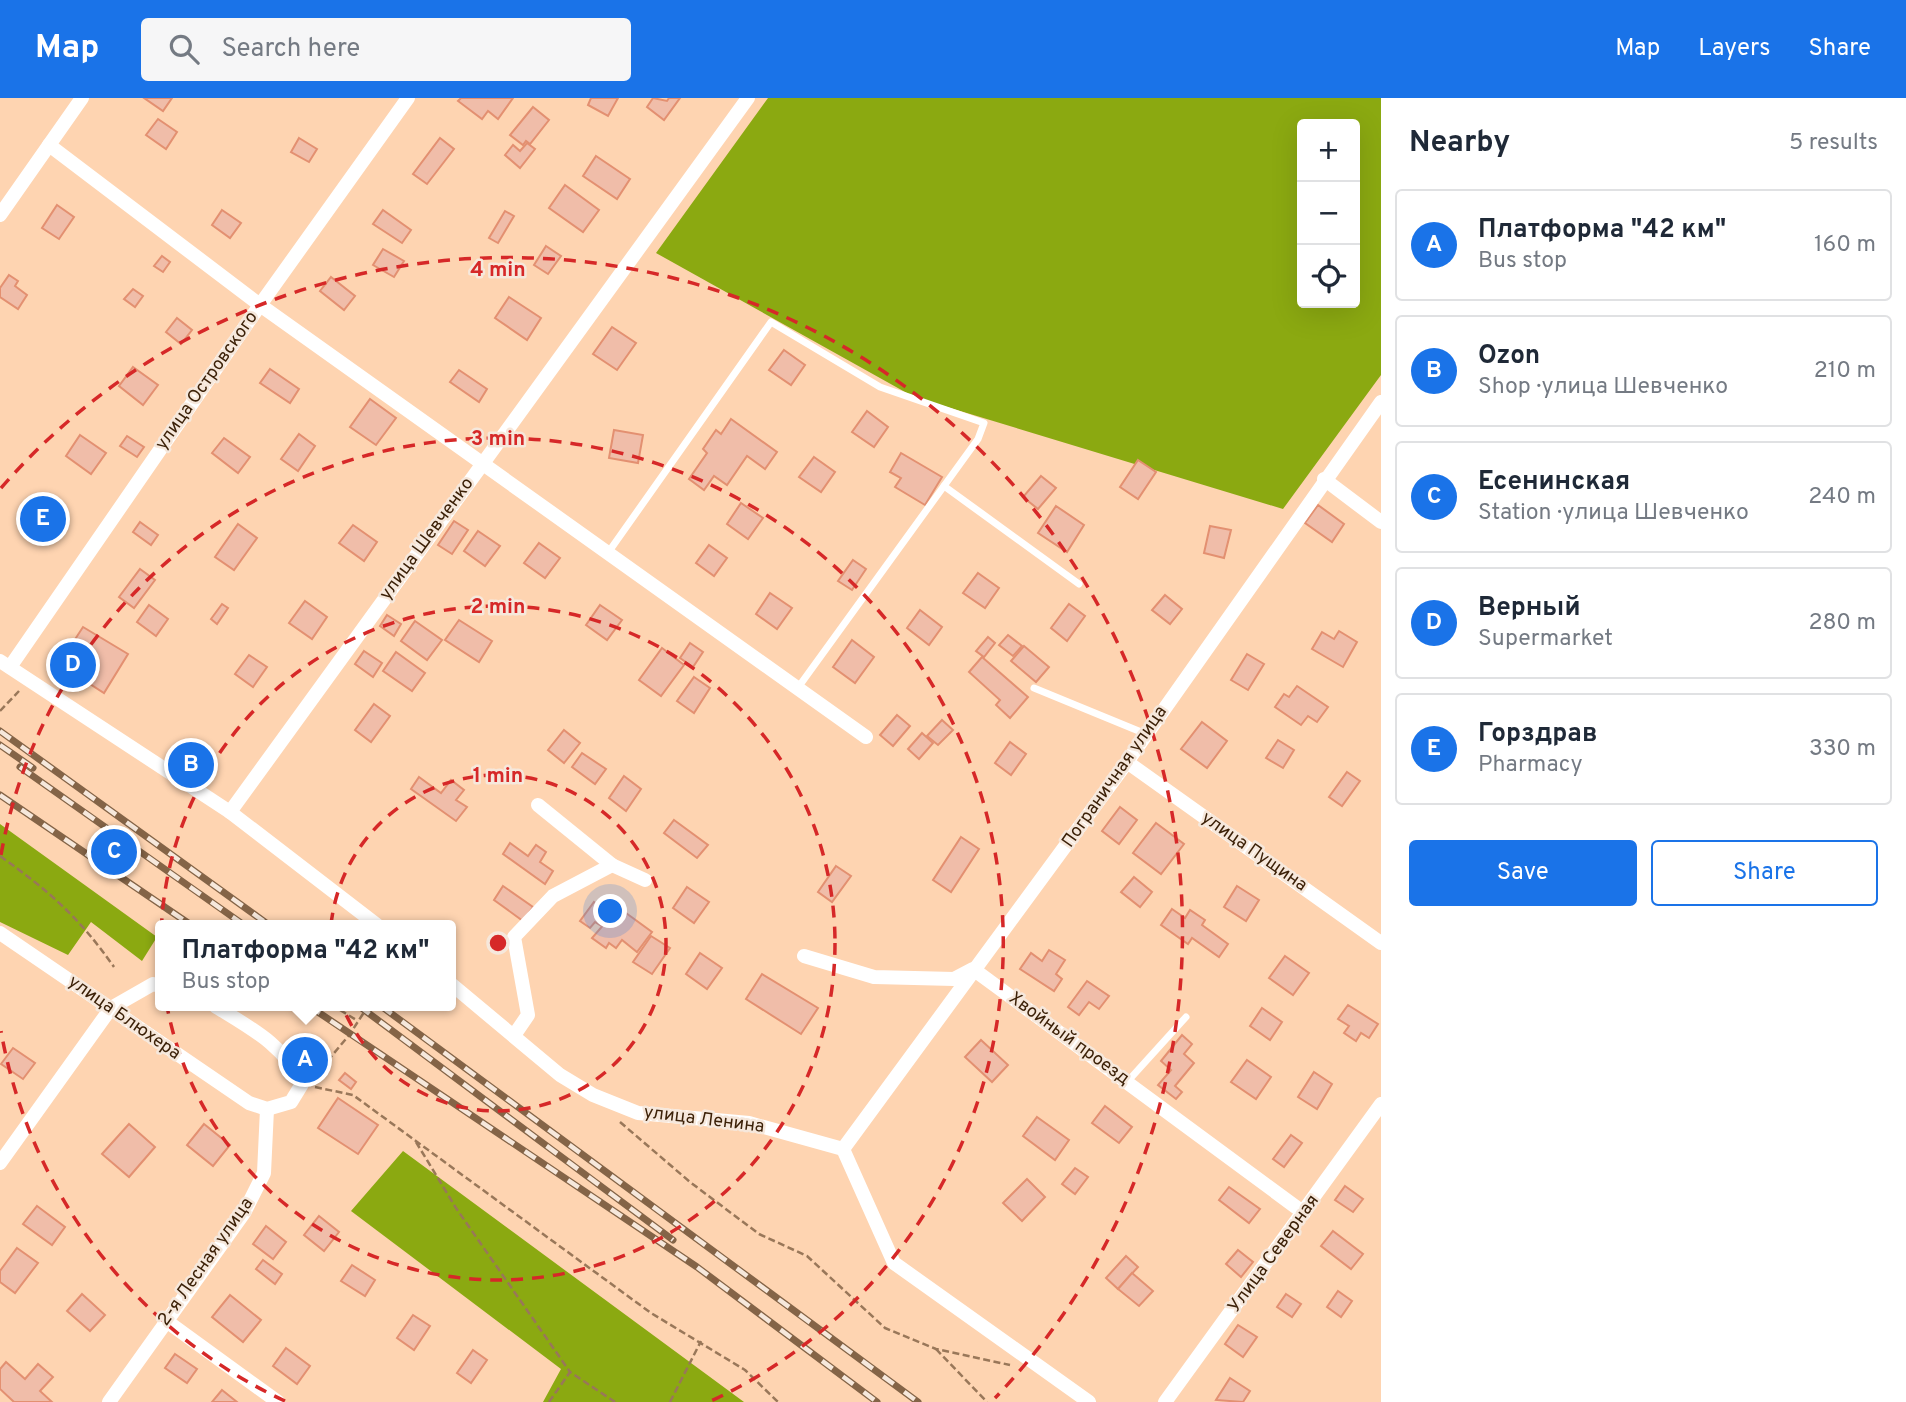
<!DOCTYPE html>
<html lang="en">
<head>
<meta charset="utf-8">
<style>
  body { margin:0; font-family:Overpass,sans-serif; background:#f6f6f7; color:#1f2937 }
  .controls { position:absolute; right:21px; top:21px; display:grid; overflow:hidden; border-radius:7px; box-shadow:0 7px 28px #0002 }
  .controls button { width:63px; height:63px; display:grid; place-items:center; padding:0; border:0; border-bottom:2px solid #e0e1e3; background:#fff; color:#1f2937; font:35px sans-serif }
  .you { position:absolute; left:611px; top:814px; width:24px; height:24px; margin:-18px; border:5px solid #fff; border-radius:50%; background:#1a73e8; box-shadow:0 0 0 10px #1a73e833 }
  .badge { display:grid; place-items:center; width:46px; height:46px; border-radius:50%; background:#1a73e8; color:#fff; font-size:23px; font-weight:700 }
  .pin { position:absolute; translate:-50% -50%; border:4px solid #fff; box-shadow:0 2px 7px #0006 }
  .popup { position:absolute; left:155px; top:822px; width:301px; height:91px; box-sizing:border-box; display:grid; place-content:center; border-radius:7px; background:#fff; filter:drop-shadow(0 2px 5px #0005); font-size:23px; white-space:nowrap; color:#747a83 }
  .popup b { font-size:26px; color:#1f2937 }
  .popup::after { content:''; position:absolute; left:50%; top:100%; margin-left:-14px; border:14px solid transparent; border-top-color:#fff }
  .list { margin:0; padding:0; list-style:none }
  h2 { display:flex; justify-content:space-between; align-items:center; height:91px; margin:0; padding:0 28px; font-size:30px }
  h2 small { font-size:23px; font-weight:400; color:#747a83 }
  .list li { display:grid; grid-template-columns:46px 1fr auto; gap:21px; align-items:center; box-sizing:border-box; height:112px; margin:0 14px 14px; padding:0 14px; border:2px solid #e0e1e3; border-radius:7px }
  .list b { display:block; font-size:26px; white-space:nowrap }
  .list p { margin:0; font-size:23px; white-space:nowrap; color:#747a83 }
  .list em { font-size:23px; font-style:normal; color:#747a83 }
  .actions { display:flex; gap:14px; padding:21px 28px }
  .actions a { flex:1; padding:16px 0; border:2px solid #1a73e8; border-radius:7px; text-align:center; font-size:24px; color:#1a73e8 }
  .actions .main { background:#1a73e8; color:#fff }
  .icon { flex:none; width:38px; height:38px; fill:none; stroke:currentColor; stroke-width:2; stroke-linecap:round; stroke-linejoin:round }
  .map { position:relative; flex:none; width:1381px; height:1304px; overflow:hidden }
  header { display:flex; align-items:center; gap:42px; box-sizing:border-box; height:98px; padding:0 35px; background:#1a73e8; color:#fff }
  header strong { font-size:33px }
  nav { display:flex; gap:38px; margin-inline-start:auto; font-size:24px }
  .search { width:490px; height:63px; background:#f6f6f7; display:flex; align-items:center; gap:18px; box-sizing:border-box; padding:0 24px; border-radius:7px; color:#747a83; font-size:26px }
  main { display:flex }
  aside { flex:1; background:#fff }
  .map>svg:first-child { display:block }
  .forest { fill:#8ba911; fill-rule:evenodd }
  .building { fill:#f0bda9; stroke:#e39071; stroke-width:2 }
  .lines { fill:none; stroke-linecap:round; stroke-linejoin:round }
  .path { stroke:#997759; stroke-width:2.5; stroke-dasharray:7 3.5; stroke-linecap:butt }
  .service { stroke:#fff; stroke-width:7 }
  .minor { stroke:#fff; stroke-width:14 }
  .rail-casing { stroke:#846447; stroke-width:7 }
  .rail { stroke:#f6e8dc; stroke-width:4.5; stroke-dasharray:13; stroke-linecap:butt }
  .ring { fill:none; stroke:#d62828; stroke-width:3.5; stroke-dasharray:12 9 }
  .labels { text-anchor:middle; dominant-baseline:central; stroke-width:5; stroke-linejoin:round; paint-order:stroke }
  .street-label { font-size:18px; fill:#3c2108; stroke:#f6e8dc }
  .centre { fill:#d62828; stroke:#f6e8dc; stroke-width:3.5 }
  .ring-label { font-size:21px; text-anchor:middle; font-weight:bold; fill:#d62828; stroke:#f6e8dc; stroke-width:5; stroke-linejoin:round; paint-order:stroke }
</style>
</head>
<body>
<header>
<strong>Map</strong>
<div class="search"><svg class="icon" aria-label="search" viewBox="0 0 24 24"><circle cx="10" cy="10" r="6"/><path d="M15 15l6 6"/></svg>Search here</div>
<nav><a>Map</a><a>Layers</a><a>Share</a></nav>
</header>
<main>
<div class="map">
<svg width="1381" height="1304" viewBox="0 0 1381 1304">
  <rect width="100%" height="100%" fill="#fed4b1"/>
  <!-- forest -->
  <g class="forest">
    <path d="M768,0H1381V277L1283,411L914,299L656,155ZM1302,26H1355V205H1302Z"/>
    <path d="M0,726L157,839L142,863L91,824L68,857L0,824Z"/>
    <path d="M403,1053L744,1304H543L561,1271L351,1113Z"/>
  </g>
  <!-- building -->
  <g class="building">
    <path d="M144,0H172L163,13Z"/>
    <path d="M461,0H513L498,21L488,13L482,21L458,3Z"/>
    <path d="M591,0H618L608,18L588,7Z"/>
    <path d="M653,0L667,3L669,0H680L664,22L647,9Z"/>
    <path d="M533,9L549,22L530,46L526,43L523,47L510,37Z"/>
    <path d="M158,21L177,34L166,51L146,37Z"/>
    <path d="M299,40L317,51L309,64L291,54Z"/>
    <path d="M440,40L454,51L427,86L413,76Z"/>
    <path d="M527,45L535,51L520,70L505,57L513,47L520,53Z"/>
    <path d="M596,58L630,81L617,101L583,78Z"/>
    <path d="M565,87L599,112L583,134L549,110Z"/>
    <path d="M57,107L74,119L59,141L42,130Z"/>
    <path d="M222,112L241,125L230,140L212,127Z"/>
    <path d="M383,112L411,132L402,145L373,126Z"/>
    <path d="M505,113L514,118L498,145L489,140Z"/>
    <path d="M546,148L561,158L548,176L534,167Z"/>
    <path d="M383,151L404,163L394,179L373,167Z"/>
    <path d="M162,158L170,164L163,174L154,168Z"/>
    <path d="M9,177L18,183L15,188L27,197L18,211L0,199V190Z"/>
    <path d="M331,179L355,198L344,212L320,193Z"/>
    <path d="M133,191L143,198L135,209L124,201Z"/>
    <path d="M509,199L541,220L527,242L495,220Z"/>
    <path d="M177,220L192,232L181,246L166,234Z"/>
    <path d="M612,229L636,245L617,272L593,256Z"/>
    <path d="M784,252L805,267L791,287L769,272Z"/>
    <path d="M133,269L158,287L143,307L119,288Z"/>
    <path d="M270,271L299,291L290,305L260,285Z"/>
    <path d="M459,272L487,291L479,304L450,284Z"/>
    <path d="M370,301L396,320L376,347L350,329Z"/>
    <path d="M867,313L888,329L874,349L852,334Z"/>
    <path d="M731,321L777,354L765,371L747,358L727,387L714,378L704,392L689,381L707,355L703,351L716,332L721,336Z"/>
    <path d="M614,332L643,337L638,365L609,360Z"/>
    <path d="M299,336L315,348L298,373L281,361Z"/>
    <path d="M80,337L106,355L91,376L66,358Z"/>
    <path d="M127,338L144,349L137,359L120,348Z"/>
    <path d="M224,340L250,359L238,375L212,355Z"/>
    <path d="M901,355L942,379L925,407L895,389L901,380L890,374Z"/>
    <path d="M814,359L835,374L821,394L799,379Z"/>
    <path d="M1138,362L1156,374L1138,401L1120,389Z"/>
    <path d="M1041,378L1056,390L1038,411L1023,399Z"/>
    <path d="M31,405L57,423L45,440L19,422Z"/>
    <path d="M741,405L763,420L748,441L727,426Z"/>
    <path d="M1318,407L1344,426L1332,444L1305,425Z"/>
    <path d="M1056,408L1084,427L1067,454L1038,435Z"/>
    <path d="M454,423L468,432L452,456L438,447Z"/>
    <path d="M140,424L158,437L151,447L133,434Z"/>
    <path d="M238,426L257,440L234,472L215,459Z"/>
    <path d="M353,427L377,444L364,463L339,445Z"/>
    <path d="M1210,428L1231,432L1224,460L1204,455Z"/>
    <path d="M478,433L500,448L485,468L464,453Z"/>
    <path d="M539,445L560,460L545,480L524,465Z"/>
    <path d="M709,447L727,460L714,478L696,465Z"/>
    <path d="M853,462L866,471L852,492L838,483Z"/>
    <path d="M140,471L155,482L134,510L119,499Z"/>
    <path d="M978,475L999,490L985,510L963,495Z"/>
    <path d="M770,495L792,510L777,531L756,516Z"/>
    <path d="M1165,497L1182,511L1170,526L1152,512Z"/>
    <path d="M305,503L327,519L312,541L289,525Z"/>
    <path d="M222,506L228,510L217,526L211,521Z"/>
    <path d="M1069,506L1085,518L1067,543L1051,530Z"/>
    <path d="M149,507L168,521L156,538L137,524Z"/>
    <path d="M600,507L622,522L607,542L586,527Z"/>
    <path d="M920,512L942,529L929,547L907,530Z"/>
    <path d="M387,517L401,526L394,538L380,528Z"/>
    <path d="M459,522L492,543L479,564L445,542Z"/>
    <path d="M415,523L442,542L427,562L401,543Z"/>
    <path d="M83,529L128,556L104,595L59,566Z"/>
    <path d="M1339,533L1357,544L1343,569L1312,551L1322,534L1334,541Z"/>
    <path d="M1008,537L1022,548L1013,558L999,547Z"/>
    <path d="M988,539L995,545L984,559L976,553Z"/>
    <path d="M852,542L874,559L855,585L833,569Z"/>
    <path d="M690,545L703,554L693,569L680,560Z"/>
    <path d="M1024,548L1049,569L1036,584L1011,563Z"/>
    <path d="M662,550L684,567L661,598L639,582Z"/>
    <path d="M364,553L382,565L373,579L355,566Z"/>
    <path d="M396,554L425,575L412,593L383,573Z"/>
    <path d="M1247,556L1264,566L1248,592L1231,582Z"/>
    <path d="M249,557L267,569L253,589L235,576Z"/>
    <path d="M982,559L1028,599L1010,620L996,607L1000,602L969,574Z"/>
    <path d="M694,579L710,590L694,615L677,603Z"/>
    <path d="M1297,588L1328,609L1317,624L1308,618L1301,627L1275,609L1284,596L1289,599Z"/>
    <path d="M374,606L390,618L371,644L355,632Z"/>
    <path d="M897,617L910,628L893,648L880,637Z"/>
    <path d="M942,622L953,632L938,647L927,638Z"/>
    <path d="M1202,624L1227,643L1207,670L1181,651Z"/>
    <path d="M564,632L580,645L564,665L548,652Z"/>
    <path d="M922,635L933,645L919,661L908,651Z"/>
    <path d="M1278,642L1294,652L1283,670L1266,660Z"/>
    <path d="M1010,644L1026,656L1011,677L995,665Z"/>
    <path d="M199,645L210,653L193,676L182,668Z"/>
    <path d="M582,655L606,671L595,686L572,669Z"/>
    <path d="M1347,674L1360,683L1342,708L1329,699Z"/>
    <path d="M624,678L641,691L626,713L609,700Z"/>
    <path d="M419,679L441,695L451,682L464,692L456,702L467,709L456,723L411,691Z"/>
    <path d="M1120,709L1137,722L1119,746L1102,733Z"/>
    <path d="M674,722L708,747L697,760L664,735Z"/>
    <path d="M1156,725L1184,746L1161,776L1133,755Z"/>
    <path d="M961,739L979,751L951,794L933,782Z"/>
    <path d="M510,745L528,758L536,747L546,754L540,764L553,773L545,786L503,756Z"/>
    <path d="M836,768L851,778L832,804L818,794Z"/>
    <path d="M1134,779L1152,794L1140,809L1121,794Z"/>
    <path d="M503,788L533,809L523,823L494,802Z"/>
    <path d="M1237,788L1259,802L1246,823L1224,809Z"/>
    <path d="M687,789L709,804L694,825L673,810Z"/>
    <path d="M594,804L612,817L603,829L595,824L590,830L580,823Z"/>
    <path d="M615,807L652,834L637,854L622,842L616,850L609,845L606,850L592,840L612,817L610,815Z"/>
    <path d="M1172,811L1185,820L1190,812L1205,822L1202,827L1228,846L1219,859L1192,840L1188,846L1161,827Z"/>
    <path d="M651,838L670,850L652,876L633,864Z"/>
    <path d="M1049,852L1065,862L1056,876L1062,881L1054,893L1020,871L1031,855L1042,863Z"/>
    <path d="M700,855L722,870L707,891L686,876Z"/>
    <path d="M1285,858L1309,875L1293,897L1269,880Z"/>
    <path d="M762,876L818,910L801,936L746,901Z"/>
    <path d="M1087,883L1109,898L1099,911L1089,904L1079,917L1068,909Z"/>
    <path d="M1348,907L1378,926L1369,940L1361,935L1356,943L1344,935L1349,928L1338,921Z"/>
    <path d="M1262,910L1282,924L1270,942L1250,928Z"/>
    <path d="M1182,937L1192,946L1184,956L1194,965L1175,988L1182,994L1176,1001L1158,987L1171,972L1161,963Z"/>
    <path d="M981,942L1008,967L992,984L965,959Z"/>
    <path d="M13,950L35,965L23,981L1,966Z"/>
    <path d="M1247,962L1271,979L1256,1001L1231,984Z"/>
    <path d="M1314,974L1332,986L1317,1011L1298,999Z"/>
    <path d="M345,975L356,984L351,991L339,982Z"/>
    <path d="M338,1000L378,1027L358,1056L318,1030Z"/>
    <path d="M1105,1008L1132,1029L1119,1045L1092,1025Z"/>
    <path d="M1037,1019L1069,1042L1055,1062L1023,1038Z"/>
    <path d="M129,1026L155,1049L129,1079L102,1056Z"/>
    <path d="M204,1026L230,1047L213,1068L187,1047Z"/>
    <path d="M1291,1037L1302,1045L1284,1069L1273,1061Z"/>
    <path d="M1075,1070L1088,1079L1075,1096L1062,1086Z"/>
    <path d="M1027,1081L1045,1099L1022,1123L1003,1105Z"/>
    <path d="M1345,1088L1363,1101L1353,1114L1335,1102Z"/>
    <path d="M1229,1089L1260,1111L1249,1125L1219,1102Z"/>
    <path d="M37,1108L65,1129L52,1147L23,1126Z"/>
    <path d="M319,1118L339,1134L324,1153L304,1137Z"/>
    <path d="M266,1128L286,1144L273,1161L253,1146Z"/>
    <path d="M1333,1133L1363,1156L1351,1171L1321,1148Z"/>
    <path d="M17,1150L38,1165L15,1195L0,1184V1173Z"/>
    <path d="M1238,1152L1253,1164L1241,1179L1226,1166Z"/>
    <path d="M1126,1158L1138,1169L1118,1191L1106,1180Z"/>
    <path d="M263,1162L282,1176L275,1186L256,1171Z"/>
    <path d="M352,1167L375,1182L365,1198L341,1183Z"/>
    <path d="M1132,1175L1153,1193L1139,1208L1118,1191Z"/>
    <path d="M1338,1193L1352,1203L1341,1219L1327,1209Z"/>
    <path d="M82,1196L105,1217L90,1233L67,1213Z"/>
    <path d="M1286,1196L1301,1206L1292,1219L1277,1209Z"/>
    <path d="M230,1197L261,1222L243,1244L212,1219Z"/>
    <path d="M413,1217L430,1228L414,1252L397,1240Z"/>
    <path d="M1238,1227L1257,1239L1243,1259L1225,1246Z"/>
    <path d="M286,1250L310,1268L297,1286L273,1268Z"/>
    <path d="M473,1252L487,1262L471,1285L457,1275Z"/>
    <path d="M175,1256L197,1271L187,1285L165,1270Z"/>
    <path d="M6,1264L25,1281L38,1266L53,1279L40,1293L52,1304H14L0,1291V1271Z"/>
    <path d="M1230,1280L1250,1293L1243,1304L1216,1302Z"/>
    <path d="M222,1292L237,1304H212Z"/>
  </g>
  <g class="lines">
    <!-- path -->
    <g class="path">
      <path d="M0,613L19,593"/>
      <path d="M0,758C49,793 79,819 114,869"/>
      <path d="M340,912L358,923"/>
      <path d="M314,979L350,936L368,908"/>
      <path d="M315,989L353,997L651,1215L745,1272L778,1304"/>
      <path d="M620,1024L690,1084L759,1136L807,1158L885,1230L936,1251L1010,1267"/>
      <path d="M416,1044L456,1110L570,1274"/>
      <path d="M936,1251L987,1304"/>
      <path d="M549,1304L570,1274L615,1304"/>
      <path d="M670,1304L701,1243"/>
    </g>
    <!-- service -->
    <g class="service">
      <path d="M944,388L1079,486"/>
      <path d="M610,452L771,224L880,289L984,325L978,341L797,591"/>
      <path d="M1034,590L1146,636"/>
      <path d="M1128,983L1186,919"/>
    </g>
    <!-- minor -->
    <g class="minor">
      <path d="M49,47L260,207L866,639"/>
      <path d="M0,117L82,0"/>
      <path d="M1324,381L1381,424"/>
      <path d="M0,563L230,714L377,827"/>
      <path d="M10,569L260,207L408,0"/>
      <path d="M1127,664L1381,845"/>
      <path d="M538,707L612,767L645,782"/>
      <path d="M230,714L748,0"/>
      <path d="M0,835L249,1005L267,1011L291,1004L302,986C286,948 249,929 215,908"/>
      <path d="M804,858L874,879L954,881L973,871L1304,1115"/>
      <path d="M450,885L560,977L593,997L638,1015L749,1025L843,1051"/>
      <path d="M515,936L528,917L514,839L553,798L612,767"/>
      <path d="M843,1051L1127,664L1381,304"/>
      <path d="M843,1051L894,1165L1089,1304"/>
      <path d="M0,1065L111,910L153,886L160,888"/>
      <path d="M165,1222L278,1304"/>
      <path d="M109,1304L244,1115L264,1075L267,1011"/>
      <path d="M1165,1304L1381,1006"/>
    </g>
    <defs>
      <g id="rail">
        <path d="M0,633L269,827"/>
        <path d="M0,647L33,670"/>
        <path d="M20,669L244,827"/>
        <path d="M0,697L191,827"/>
        <path d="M309,908L697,1169L877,1304"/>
        <path d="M359,908L673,1142"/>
        <path d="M381,908L918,1304"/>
      </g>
    </defs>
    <!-- rail casing -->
    <use href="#rail" class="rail-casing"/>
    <!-- rail -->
    <use href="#rail" class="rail"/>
  </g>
  <!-- distance rings -->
  <g class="ring">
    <circle cx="498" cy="845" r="168"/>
    <circle cx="498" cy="845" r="337"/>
    <path d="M285 1303A505 505 0 0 1 1 933M1 757A505 505 0 1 1 711 1303"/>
    <path d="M1 390A674 674 0 1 1 995 1300"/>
  </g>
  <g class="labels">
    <!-- street labels -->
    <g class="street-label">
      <text transform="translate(207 283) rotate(-55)">улица Островского</text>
      <text transform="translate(427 441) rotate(-54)">улица Шевченко</text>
      <text transform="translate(1115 679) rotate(-55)">Пограничная улица</text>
      <text transform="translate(1254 754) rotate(35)">улица Пущина</text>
      <text transform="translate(124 920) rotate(35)">улица Блюхера</text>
      <text transform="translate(1069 941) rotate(36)">Хвойный проезд</text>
      <text transform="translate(704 1022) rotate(7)">улица Ленина</text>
      <text transform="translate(1274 1156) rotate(-54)">Улица Северная</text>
      <text transform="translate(206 1164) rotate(-55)">2-я Лесная улица</text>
    </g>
  </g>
  <circle cx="498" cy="845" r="10" class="centre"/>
  <g class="ring-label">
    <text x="498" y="178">4 min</text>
    <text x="498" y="347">3 min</text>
    <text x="498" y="515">2 min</text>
    <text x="498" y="684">1 min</text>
  </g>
</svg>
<div class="controls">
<button>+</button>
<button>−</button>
<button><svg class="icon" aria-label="locate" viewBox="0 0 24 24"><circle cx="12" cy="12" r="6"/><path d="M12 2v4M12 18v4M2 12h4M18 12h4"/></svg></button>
</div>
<div class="you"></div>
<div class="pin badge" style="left:305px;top:962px">A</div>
<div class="popup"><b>Платформа &quot;42 км&quot;</b>Bus stop</div>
<div class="pin badge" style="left:191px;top:667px">B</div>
<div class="pin badge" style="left:114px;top:754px">C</div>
<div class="pin badge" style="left:73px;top:567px">D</div>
<div class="pin badge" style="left:43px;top:421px">E</div>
</div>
<aside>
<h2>Nearby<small>5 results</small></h2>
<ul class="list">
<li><span class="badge">A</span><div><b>Платформа &quot;42 км&quot;</b><p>Bus stop</p></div><em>160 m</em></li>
<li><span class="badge">B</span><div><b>Ozon</b><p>Shop · улица Шевченко</p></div><em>210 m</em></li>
<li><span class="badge">C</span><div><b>Есенинская</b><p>Station · улица Шевченко</p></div><em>240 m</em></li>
<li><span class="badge">D</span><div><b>Верный</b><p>Supermarket</p></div><em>280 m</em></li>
<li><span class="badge">E</span><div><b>Горздрав</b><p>Pharmacy</p></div><em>330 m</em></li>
</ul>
<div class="actions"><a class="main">Save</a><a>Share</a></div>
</aside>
</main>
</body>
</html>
